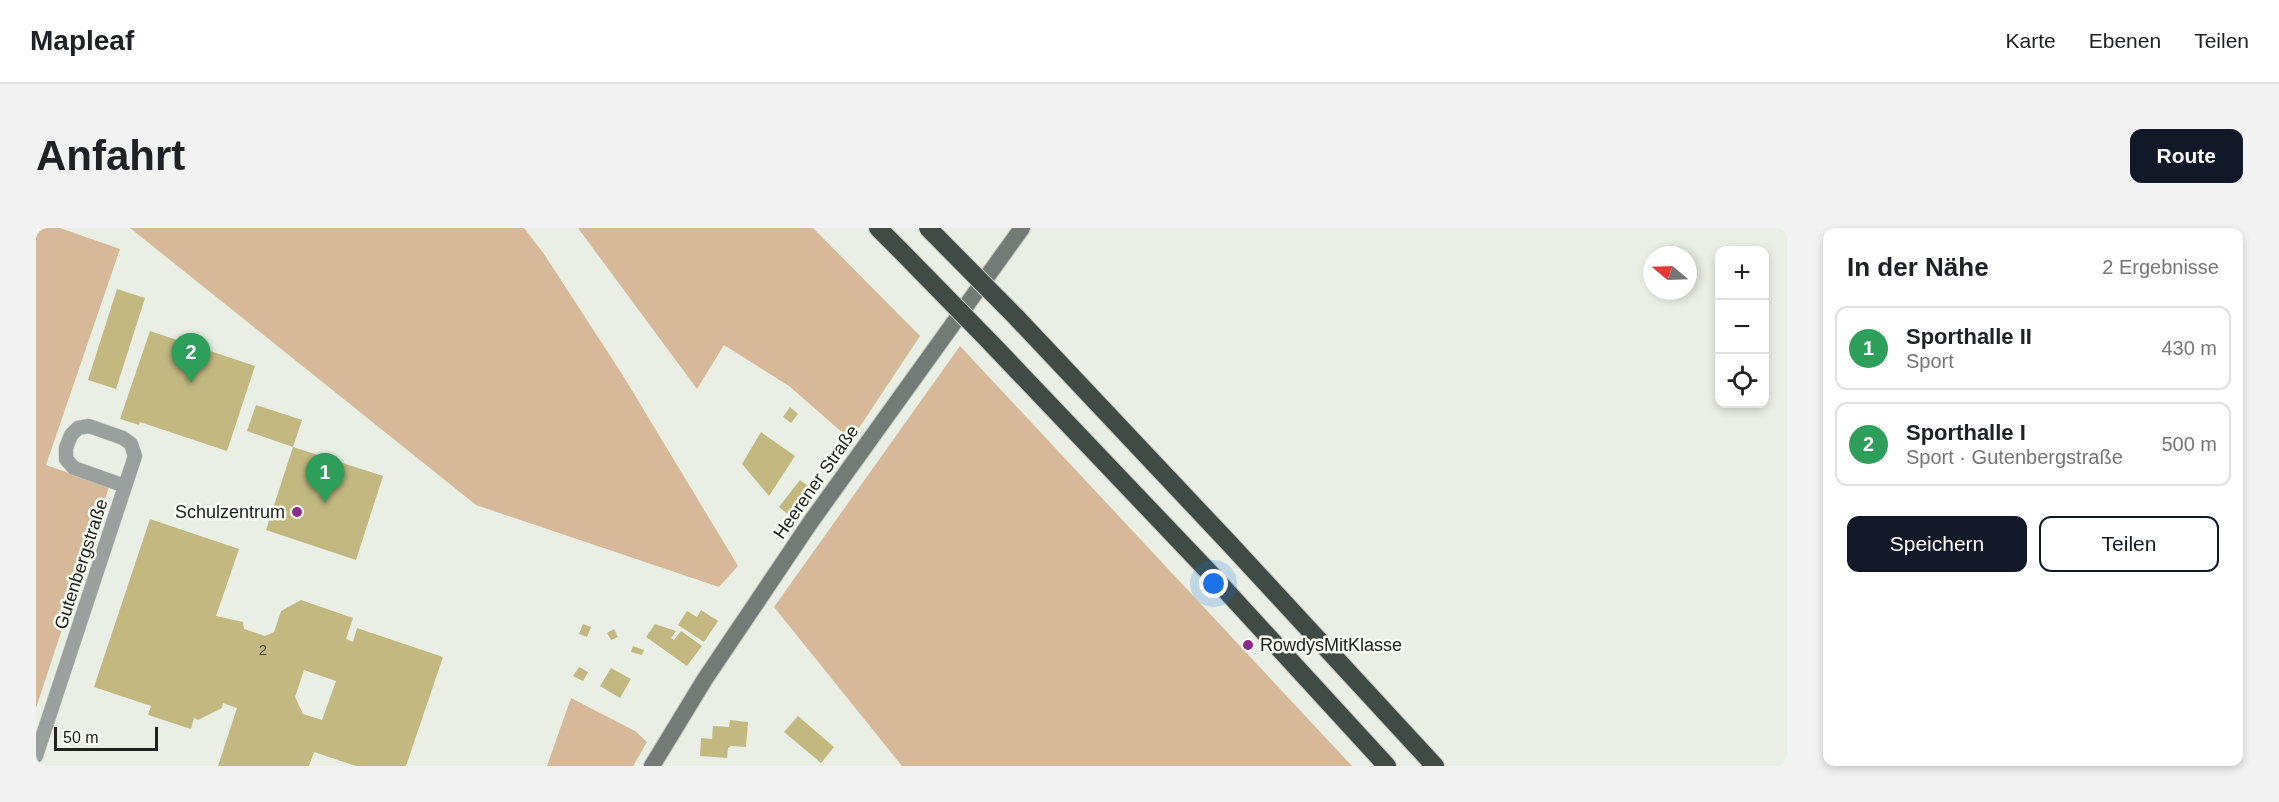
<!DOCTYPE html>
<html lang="de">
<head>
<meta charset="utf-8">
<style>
  body { margin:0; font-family:Arial,sans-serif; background:#f2f2f2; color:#202124 }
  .controls { position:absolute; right:18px; top:18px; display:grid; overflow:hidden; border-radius:12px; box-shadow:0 3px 9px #0003 }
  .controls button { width:54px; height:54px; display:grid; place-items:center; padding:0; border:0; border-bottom:2px solid #e0e0e0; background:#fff; color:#202124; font:30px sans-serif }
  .compass { position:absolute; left:1607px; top:18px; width:54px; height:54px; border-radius:50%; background:#fff; box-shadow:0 3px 9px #0003; rotate:289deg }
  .scale { position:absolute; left:18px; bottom:15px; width:104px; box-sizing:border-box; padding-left:6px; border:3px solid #20221e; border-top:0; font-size:16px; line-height:21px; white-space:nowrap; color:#20221e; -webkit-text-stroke:4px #f6fcf2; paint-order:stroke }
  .you { position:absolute; left:1178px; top:356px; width:21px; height:21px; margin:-15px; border:4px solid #fff; border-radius:50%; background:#1a73e8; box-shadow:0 0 0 9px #1a73e833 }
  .badge { display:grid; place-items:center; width:39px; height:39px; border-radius:50%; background:#111827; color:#fff; font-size:20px; font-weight:700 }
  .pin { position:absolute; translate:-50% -50px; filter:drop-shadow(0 2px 3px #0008) }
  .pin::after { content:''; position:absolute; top:32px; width:21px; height:18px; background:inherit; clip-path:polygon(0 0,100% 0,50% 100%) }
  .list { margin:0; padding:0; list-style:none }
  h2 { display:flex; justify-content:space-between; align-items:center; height:78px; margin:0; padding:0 24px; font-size:26px }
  h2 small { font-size:20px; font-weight:400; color:#757577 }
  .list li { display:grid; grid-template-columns:39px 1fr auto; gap:18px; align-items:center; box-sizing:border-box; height:84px; margin:0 12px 12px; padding:0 12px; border:2px solid #e0e0e0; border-radius:12px }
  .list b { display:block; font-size:22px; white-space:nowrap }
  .list p { margin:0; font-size:20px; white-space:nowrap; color:#757577 }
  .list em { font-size:20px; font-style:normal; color:#757577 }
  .actions { display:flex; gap:12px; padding:18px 24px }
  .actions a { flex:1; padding:14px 0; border:2px solid #111827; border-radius:12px; text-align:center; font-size:21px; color:#111827 }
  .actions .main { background:#111827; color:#fff }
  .icon { flex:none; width:33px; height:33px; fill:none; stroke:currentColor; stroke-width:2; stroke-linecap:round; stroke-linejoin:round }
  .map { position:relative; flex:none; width:1751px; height:538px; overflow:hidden; border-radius:12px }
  header { display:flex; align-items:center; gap:36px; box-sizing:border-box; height:84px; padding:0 30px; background:#fff; border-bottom:2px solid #e0e0e0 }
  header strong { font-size:28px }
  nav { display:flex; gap:33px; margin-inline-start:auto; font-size:21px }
  .intro { display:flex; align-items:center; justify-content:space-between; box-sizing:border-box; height:144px; padding:0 36px }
  h1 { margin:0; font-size:42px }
  .button { padding:15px 27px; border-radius:12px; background:#111827; color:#fff; font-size:21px; font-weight:700 }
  main { display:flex; gap:36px; padding:0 36px }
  aside { flex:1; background:#fff; border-radius:12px; box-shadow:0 3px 9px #0003 }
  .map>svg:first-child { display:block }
  .green { fill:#d7b898 }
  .building { fill:#c2b880; fill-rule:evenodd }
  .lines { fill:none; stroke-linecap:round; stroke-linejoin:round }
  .minor-casing { stroke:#c5cac0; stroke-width:15 }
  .secondary-casing { stroke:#c5cac0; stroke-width:18 }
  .motorway-casing { stroke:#c5cac0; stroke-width:20 }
  .minor { stroke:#9aa09d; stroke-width:14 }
  .secondary { stroke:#737b77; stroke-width:16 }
  .motorway { stroke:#404b46; stroke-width:18 }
  .motorway-bridge-casing { stroke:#c5cac0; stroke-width:20; stroke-linecap:butt }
  .motorway-bridge { stroke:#404b46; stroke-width:18 }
  .poi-dot { fill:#90298f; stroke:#f6fcf2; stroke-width:2 }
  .labels { text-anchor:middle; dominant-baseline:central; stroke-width:5; stroke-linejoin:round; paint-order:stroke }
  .number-label { font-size:15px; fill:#484836 }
  .street-label { font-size:18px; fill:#20221e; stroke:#f6fcf2 }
  .poi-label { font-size:18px; fill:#20221e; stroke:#f6fcf2; text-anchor:end }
</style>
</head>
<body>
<header>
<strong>Mapleaf</strong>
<nav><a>Karte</a><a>Ebenen</a><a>Teilen</a></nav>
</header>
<div class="intro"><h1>Anfahrt</h1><a class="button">Route</a></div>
<main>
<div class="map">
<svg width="1751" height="538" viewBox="0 0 1751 538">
  <rect width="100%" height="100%" fill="#e9efe4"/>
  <!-- green -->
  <g class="green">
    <path d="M0,0H24L84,21L10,237L73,259L0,480Z"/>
    <path d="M94,0H488L508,26L586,146L702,338L683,359L440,277Z"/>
    <path d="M542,0H777L884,108L815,212L753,158L688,117L661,161Z"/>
    <path d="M924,118L1316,538H866L738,379Z"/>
    <path d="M535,470L599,503L611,514L597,538H511Z"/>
  </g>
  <!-- building -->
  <g class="building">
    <path d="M81,61L109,70L80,161L52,152Z"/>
    <path d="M114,103L219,138L191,223L104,194L103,197L84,191Z"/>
    <path d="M220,177L266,192L257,219L211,203Z"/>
    <path d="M754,179L762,186L755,195L747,189Z"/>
    <path d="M725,204L759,228L733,268L706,236Z"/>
    <path d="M257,219L347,248L320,332L230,302Z"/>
    <path d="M764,252L780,264L759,292L743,279Z"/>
    <path d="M114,291L203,321L180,388L207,394L208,401L229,408L238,404L245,383L265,372L317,390L310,411L317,414L321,400L407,429L370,538H320L278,524L273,538H182L201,480L187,475L186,480L162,492L158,490L155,501L112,487L115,478L58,459ZM268,442L300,453L286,492L267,486L259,469Z"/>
    <path d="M665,382L682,393L668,414L642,397L651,383L661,389Z"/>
    <path d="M547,396L555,399L551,409L543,406Z"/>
    <path d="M619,396L640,403L635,410L638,412L645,403L666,418L651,438L610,409Z"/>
    <path d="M578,401L582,409L575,412L571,405Z"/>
    <path d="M597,418L608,422L606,427L595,424Z"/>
    <path d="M543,439L552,444L547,453L537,448Z"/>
    <path d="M575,440L595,451L584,470L564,458Z"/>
    <path d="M762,488L798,519L785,535L748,504Z"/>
    <path d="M694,492L712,494L710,519L695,518L692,520L691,530L664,528L665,510L676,511L677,498L693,499Z"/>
  </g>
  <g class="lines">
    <defs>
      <path id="minor" d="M0,528L99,228L95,216L87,210L53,198L42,200L35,207L30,220V231L38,240L89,258"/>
      <path id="secondary" d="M616,538L669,451L774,295L986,0"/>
      <g id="motorway">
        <path d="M842,0L864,22"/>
        <path d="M980,89L1194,316L1399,538"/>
        <path d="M954,114L1172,343L1351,538"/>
      </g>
    </defs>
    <!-- minor casing -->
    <use href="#minor" class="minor-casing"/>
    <!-- secondary casing -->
    <use href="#secondary" class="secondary-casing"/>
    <!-- motorway casing -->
    <use href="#motorway" class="motorway-casing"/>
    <!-- minor -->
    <use href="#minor" class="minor"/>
    <!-- secondary -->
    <use href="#secondary" class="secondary"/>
    <!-- motorway -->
    <use href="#motorway" class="motorway"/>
    <defs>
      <g id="motorway-bridge">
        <path d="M892,0L980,89"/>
        <path d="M864,22L954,114"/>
      </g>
    </defs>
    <!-- motorway-bridge casing -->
    <use href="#motorway-bridge" class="motorway-bridge-casing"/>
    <!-- motorway-bridge -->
    <use href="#motorway-bridge" class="motorway-bridge"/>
  </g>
  <!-- markers -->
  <g class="poi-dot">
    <circle cx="261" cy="284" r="6"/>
    <circle cx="1212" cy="417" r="6"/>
  </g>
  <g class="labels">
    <!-- number labels -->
    <g class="number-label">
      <text x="227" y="421">2</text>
    </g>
    <!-- street labels -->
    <g class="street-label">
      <text transform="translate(780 254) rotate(-55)">Heerener Straße</text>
      <text transform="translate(45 336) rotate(-72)">Gutenbergstraße</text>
    </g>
    <!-- poi labels -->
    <g class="poi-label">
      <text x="249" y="284">Schulzentrum</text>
      <text x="1224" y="417" text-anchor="start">RowdysMitKlasse</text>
    </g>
  </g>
</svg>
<div class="controls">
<button>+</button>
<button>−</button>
<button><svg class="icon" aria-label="locate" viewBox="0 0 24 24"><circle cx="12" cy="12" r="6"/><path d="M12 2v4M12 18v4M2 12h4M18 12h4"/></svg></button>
</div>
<svg class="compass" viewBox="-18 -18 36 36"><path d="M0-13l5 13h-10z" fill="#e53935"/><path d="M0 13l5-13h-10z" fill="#757577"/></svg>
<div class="scale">50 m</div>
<div class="you"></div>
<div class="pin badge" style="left:289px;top:275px;background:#2e9e5b">1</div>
<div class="pin badge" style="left:155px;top:155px;background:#2e9e5b">2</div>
</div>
<aside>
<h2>In der Nähe<small>2 Ergebnisse</small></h2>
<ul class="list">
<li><span class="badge" style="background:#2e9e5b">1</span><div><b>Sporthalle II</b><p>Sport</p></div><em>430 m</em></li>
<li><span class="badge" style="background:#2e9e5b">2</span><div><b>Sporthalle I</b><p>Sport · Gutenbergstraße</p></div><em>500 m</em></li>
</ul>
<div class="actions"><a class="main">Speichern</a><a>Teilen</a></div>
</aside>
</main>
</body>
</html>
